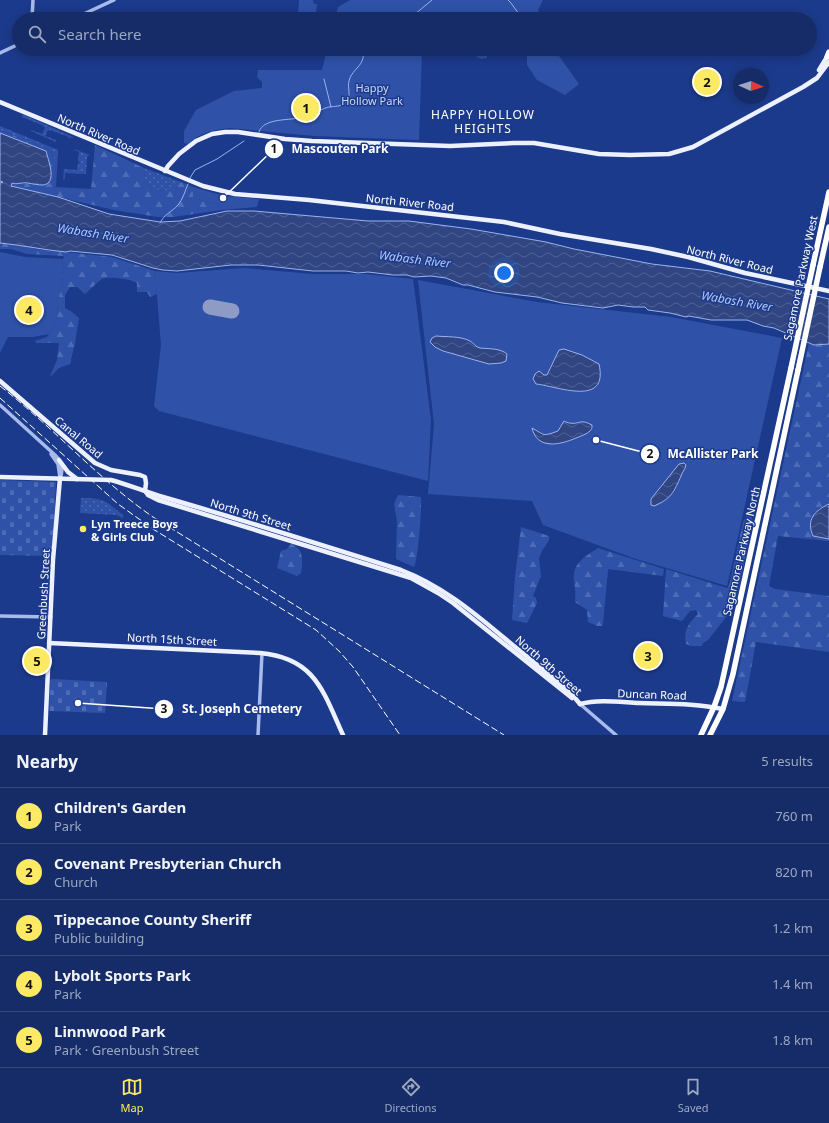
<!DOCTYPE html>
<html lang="en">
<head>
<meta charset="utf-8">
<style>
  body { margin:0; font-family:"Noto Sans",sans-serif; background:#1e346e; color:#f1f3f6 }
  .compass { position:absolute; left:733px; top:68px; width:36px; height:36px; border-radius:50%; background:#152c68; box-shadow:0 2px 10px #0003; rotate:93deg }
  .you { position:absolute; left:504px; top:273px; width:14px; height:14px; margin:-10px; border:3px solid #fff; border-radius:50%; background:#1a73e8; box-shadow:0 0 0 6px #1a73e833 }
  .badge { display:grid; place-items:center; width:26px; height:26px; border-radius:50%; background:#fdea64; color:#111; font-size:13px; font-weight:700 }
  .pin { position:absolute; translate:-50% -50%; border:2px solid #fff; box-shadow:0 1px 4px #0006 }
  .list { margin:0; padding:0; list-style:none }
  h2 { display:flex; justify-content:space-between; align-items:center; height:52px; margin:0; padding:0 16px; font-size:17px }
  h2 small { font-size:13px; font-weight:400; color:#9da7c0 }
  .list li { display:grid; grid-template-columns:26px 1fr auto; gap:12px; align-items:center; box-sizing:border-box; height:56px; padding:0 16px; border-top:1px solid #34487c }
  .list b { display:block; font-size:15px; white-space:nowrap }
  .list p { margin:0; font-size:13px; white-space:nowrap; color:#9da7c0 }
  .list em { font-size:13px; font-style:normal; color:#9da7c0 }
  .icon { flex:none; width:22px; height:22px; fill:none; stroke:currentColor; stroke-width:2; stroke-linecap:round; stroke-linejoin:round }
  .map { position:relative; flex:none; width:829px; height:735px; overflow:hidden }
  .search { position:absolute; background:#152c68; box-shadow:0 2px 10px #0003; left:12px; right:12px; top:12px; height:44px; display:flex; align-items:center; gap:10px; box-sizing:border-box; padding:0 14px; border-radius:22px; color:#9da7c0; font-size:15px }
  .sheet { height:332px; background:#152c68 }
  nav { display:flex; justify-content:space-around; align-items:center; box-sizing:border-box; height:56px; border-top:1px solid #34487c; background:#152c68; font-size:11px; color:#9da7c0 }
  nav a { display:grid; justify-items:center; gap:2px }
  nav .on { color:#fdea64 }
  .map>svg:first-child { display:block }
  .grass { fill:url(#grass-dots) }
  .forest { fill:url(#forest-firs) }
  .cemetery { fill:url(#cemetery-stones) }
  .park { fill:#2f52a8 }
  .water { fill:url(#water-waves); stroke:#9ab3ee }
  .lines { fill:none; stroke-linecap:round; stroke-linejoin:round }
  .stream { stroke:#9ab3ee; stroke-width:1 }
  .runway { stroke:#8e9cc5; stroke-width:15 }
  .minor { stroke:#a7bbed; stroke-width:3.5 }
  .major { stroke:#edf1ff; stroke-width:4.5 }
  .highway { stroke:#fff; stroke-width:5.5 }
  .rail { stroke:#fff; stroke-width:1; stroke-dasharray:7 3; stroke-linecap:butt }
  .highway-bridge { stroke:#fff; stroke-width:5.5 }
  .poi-dot { fill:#fdea64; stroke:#1c3a8b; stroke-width:1.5 }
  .labels { text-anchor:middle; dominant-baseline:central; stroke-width:3; stroke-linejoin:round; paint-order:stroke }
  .park-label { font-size:11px; fill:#ccd9f9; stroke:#1c3a8b }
  .street-label { font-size:11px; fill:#fff; stroke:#1c3a8b }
  .poi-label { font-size:11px; font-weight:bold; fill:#fff; stroke:#1c3a8b; text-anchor:start }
  .neighbourhood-label { font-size:12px; letter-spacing:1px; fill:#fff; stroke:#1c3a8b }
  .water-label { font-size:12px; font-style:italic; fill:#b3c6f4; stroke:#1c3a8b }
  .leader { fill:none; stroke:#fff; stroke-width:1.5 }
  .callout-dot { fill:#fff; stroke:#1c3a8b; stroke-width:1.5 }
  .mark-label { font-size:12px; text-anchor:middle; font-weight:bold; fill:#111 }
  .callout-label { font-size:12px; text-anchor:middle; font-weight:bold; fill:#fff; stroke:#1c3a8b; stroke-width:3; stroke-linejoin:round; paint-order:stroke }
</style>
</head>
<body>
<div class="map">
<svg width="829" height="735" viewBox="0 0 829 735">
  <defs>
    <pattern id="grass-dots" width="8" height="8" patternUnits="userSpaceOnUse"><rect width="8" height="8" fill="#2f52a8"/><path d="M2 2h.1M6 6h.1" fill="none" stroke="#4e6cb5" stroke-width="1.8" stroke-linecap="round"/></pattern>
    <pattern id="forest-firs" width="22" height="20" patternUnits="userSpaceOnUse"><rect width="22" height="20" fill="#2f52a8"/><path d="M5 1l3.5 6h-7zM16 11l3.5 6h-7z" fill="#4e6cb5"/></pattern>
    <pattern id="cemetery-stones" width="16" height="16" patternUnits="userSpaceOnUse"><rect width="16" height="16" fill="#2f52a8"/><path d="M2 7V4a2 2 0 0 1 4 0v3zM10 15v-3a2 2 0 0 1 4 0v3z" fill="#4e6cb5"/></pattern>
    <pattern id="water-waves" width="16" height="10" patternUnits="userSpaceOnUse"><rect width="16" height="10" fill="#304582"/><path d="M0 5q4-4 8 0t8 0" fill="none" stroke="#4f6195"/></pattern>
  </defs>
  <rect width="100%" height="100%" fill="#1c3a8b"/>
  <!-- grass -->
  <g class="grass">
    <path d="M22,115H24L73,137L72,138L70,137V139L67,136L52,131H55L48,130L45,136L56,140V142L31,131V130L42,134L45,128L42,126L49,128L22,117Z"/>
    <path d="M0,126L58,150L56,186L54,187L56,163L50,150L0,130Z"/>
    <path d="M73,149H74L90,155L87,157L86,174L65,173V179L63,180L64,169L77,170L78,164L80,163L78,161L79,152Z"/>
    <path d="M144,168L181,182L173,191L153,190L145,180Z"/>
    <path d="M81,498C105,498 106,501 124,516L122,518L117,515L80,513Z"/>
  </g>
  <!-- forest -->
  <g class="forest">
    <path d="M0,130L50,150L56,163L54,187L91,189L95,145L144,168L145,180L153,190L173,191L181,182L193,187L194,198L218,204L222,210L173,217H158L114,210L11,186L12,183L14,184C24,183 33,184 44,185L30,145L0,133Z"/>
    <path d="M0,243L22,245L36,249L112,257L155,271L157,294L150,297L147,292H137V283C131,279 109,276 102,279C98,281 90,290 85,294L77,287H70L65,295V308L72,312L79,318L75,343L70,364L59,368L51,376H50L57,360L59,343H36L35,341L47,337L57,321L58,299L62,286L63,259L64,256L27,254L11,249H0Z"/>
    <path d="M809,343L814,345L829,344V504L818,509L813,536L829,539V541L778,536L769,586L775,589L829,596V652L756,642L745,702L732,701Z"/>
    <path d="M398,495L421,497C422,507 418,561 414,567L396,559L397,521L394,504Z"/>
    <path d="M747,515L750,516L753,520L738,592L733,607L731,612L727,616L708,640L703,643L702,646H691L686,644C683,630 689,623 698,614L696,610L690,611L682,621L663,616L666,569L727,588L729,586L743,522Z"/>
    <path d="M521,527L549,536V540L542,551L539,558L541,576L533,596L536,598L537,603L527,623L512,620L515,577Z"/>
    <path d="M291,544C304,548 303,562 301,573L297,576L277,568L281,551L287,549Z"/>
    <path d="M598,548L664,569L663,576L608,569L603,624L602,626H597L588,622L587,610L575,602C576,592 575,589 574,580C572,563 586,556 598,548Z"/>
  </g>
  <!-- cemetery -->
  <g class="cemetery">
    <path d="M0,480L56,482L53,550L50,555L47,556L0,555Z"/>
    <path d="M53,679L107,682L105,713L49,711L50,680Z"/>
  </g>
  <!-- park -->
  <g class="park">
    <path d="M299,0H313L314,4H317L316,13H313L310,18H299L298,15Z"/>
    <path d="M350,0H543L538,10L542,19H335L338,7Z"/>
    <path d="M327,49H424L422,51L419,140L314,136L230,128C214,130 200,132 188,144L184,143V131L196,110L234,91L262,88V82L257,77L258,70H322Z"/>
    <path d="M464,49H487V58L481,59Z"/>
    <path d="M527,49H554L579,84L565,95L537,80L527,65Z"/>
    <path d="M193,187L224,196L259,199L257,207L222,210L218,204L193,198Z"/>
    <path d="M0,252L25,257L63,259L62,286L58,299L57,321L49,334L33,337H8L0,353Z"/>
    <path d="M243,268L314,274H366L413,279L431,420L428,481L159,411L154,406L161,345L155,271L177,273Z"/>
    <path d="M418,280L537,302L671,317L782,338L727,586L633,558L543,525L532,501L428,494L434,424Z"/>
    <path d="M29,652H45L44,669H29Z"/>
  </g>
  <!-- water -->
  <g class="water">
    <path d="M0,133L46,151C48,160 58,183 43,185C38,185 33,184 28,183C22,182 17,185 12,183L11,186L58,197L109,214L160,222L180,221L227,211H254L368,221H409L471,229L546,242L574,249L652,264L710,271L829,299V344L814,345L774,328L763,326L747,320H711L689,316L686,317L670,313L648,310L645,307H633L618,305L603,308L562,303L537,297L495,292L468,285H463L446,278L431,276L414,277L407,275H393L368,272L358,273L346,271H313L258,265H231L177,271L163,270L153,268L112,255L70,251L66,252C44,250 22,245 0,243V183L3,182L0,181Z"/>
    <path d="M436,336C446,337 461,336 470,341C474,343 475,347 480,348C489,349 500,348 507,354L506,361L501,363L489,364L443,351L435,347L430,342L432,338Z"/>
    <path d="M564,349L582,355L599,364C609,408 557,386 536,384L533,379L535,374L539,371L544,375H547L559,350Z"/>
    <path d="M564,421C566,422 568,423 570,423C579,425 579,418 592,425C592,428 592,429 590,431C587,434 581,436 576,438C560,445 537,450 532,428C545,435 542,437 558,431Z"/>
    <path d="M684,463L686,465C685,470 682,472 681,476C674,492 671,499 654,506L651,505V499L679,464Z"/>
    <path d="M829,504V539L813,536C806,520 814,511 829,504Z"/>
  </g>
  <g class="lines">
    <!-- stream -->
    <g class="stream">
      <path d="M508,0L511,3L521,17"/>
      <path d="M409,19L432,0"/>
      <path d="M324,79L331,107"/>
      <path d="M259,132C263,117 292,121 303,117C311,115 323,108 329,107C335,106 341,107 346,102C352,96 347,88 349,81C351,72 359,68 362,61C364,57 363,53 364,49"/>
      <path d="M190,178L195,170L217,159L244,141"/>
      <path d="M160,223C164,214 172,212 178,205C183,199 185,191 188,184"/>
    </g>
    <!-- runway -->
    <path class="runway" d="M210,307L232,311"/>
    <!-- minor -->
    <g class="minor">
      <path d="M32,19L33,0"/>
      <path d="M73,19L114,0"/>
      <path d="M0,53L19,44"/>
      <path d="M0,405L55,455C61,461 64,470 60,478"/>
      <path d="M51,454L58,464L60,478"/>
      <path d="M0,616L51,617"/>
      <path d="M580,704L616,735"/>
      <path d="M258,735L262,653"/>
    </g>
    <!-- major -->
    <g class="major">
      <path d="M819,70L827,57"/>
      <path d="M0,102L203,186L235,194L309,200L504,222L560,234L651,249L688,257L745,273L829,291"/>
      <path d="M165,171L168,166L179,154L196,141L212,134L225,132H238L285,139L312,141L450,146L514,143H534L599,154L630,155L669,154L693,147L803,87L817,78L829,62"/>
      <path d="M0,381L95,463L111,470L140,475L145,477L146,483L145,491"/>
      <path d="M59,460L68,472L77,479"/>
      <path d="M0,477L111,480C129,485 146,492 163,497C243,520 322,545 401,570C440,585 471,610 503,637C525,655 548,674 570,692L580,704"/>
      <path d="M146,492L148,495L158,500L411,578L438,593L453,603L572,698"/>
      <path d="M49,643L260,653C315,658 323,691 343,735"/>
      <path d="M580,704C599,699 619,702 639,703C667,704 695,703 723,709"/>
      <path d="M45,735L53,560L60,478"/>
    </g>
    <!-- highway -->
    <g class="highway">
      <path d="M827,57L829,52"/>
      <path d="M813,265L829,192"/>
      <path d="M820,267L829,227"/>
      <path d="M701,735L714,707L721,687L791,368"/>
      <path d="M710,735L723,709L733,674L798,370"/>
    </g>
    <!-- rail -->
    <g class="rail">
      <path d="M0,386C53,427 98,479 153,517L504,735"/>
      <path d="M0,398L118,504L153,529L316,630L339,651L353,667L400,735"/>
    </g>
    <!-- highway-bridge -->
    <g class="highway-bridge">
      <path d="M791,368L813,265"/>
      <path d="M798,370L820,267"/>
    </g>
  </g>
  <!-- markers -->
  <circle class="poi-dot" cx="83" cy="529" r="4"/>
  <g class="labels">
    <!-- park labels -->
    <g class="park-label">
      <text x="372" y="87">Happy<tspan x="372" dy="13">Hollow Park</tspan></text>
    </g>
    <!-- street labels -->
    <g class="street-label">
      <text transform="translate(99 134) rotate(23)">North River Road</text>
      <text transform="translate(410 202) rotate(6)">North River Road</text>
      <text transform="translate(730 259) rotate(14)">North River Road</text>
      <text transform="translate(800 278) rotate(-78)">Sagamore Parkway West</text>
      <text transform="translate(79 437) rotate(40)">Canal Road</text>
      <text transform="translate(251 514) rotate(17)">North 9th Street</text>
      <text transform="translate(741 551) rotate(-77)">Sagamore Parkway North</text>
      <text transform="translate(43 594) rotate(-87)">Greenbush Street</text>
      <text transform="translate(172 639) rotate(3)">North 15th Street</text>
      <text transform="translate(549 665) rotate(41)">North 9th Street</text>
      <text transform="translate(652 694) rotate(2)">Duncan Road</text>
    </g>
    <!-- poi labels -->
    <g class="poi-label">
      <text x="91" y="523">Lyn Treece Boys<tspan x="91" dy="13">&amp; Girls Club</tspan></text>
    </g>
    <!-- neighbourhood labels -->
    <g class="neighbourhood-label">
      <text x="483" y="114">HAPPY HOLLOW<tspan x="483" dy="14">HEIGHTS</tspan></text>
    </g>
    <!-- water labels -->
    <g class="water-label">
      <text transform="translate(93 233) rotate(9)">Wabash River</text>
      <text transform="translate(415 259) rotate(7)">Wabash River</text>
      <text transform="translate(737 301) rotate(10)">Wabash River</text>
    </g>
  </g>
  <!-- callouts -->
  <path class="leader" d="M223 198L274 149M596 440L650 454M78 703L164 709"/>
  <g class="callout-dot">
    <circle cx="223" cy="198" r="4"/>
    <circle cx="596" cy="440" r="4"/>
    <circle cx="78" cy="703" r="4"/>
    <circle cx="274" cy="149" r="10"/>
    <circle cx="650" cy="454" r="10"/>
    <circle cx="164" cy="709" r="10"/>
  </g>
  <g class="mark-label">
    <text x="274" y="153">1</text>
    <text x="650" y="458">2</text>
    <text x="164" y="713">3</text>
  </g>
  <g class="callout-label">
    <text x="340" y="153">Mascouten Park</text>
    <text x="713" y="458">McAllister Park</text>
    <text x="242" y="713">St. Joseph Cemetery</text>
  </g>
</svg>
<svg class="compass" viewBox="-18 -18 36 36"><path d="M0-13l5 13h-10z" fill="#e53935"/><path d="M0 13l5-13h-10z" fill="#9da7c0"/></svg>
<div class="you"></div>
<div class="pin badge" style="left:306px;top:108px">1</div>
<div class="pin badge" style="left:707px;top:82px">2</div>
<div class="pin badge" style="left:648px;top:656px">3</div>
<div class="pin badge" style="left:29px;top:310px">4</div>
<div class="pin badge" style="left:37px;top:661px">5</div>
<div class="search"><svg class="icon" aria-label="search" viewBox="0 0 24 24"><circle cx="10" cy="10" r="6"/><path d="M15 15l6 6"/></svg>Search here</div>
</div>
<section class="sheet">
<h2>Nearby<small>5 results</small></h2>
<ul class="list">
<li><span class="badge">1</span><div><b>Children's Garden</b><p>Park</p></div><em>760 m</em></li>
<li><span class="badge">2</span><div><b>Covenant Presbyterian Church</b><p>Church</p></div><em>820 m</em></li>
<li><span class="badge">3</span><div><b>Tippecanoe County Sheriff</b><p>Public building</p></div><em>1.2 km</em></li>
<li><span class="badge">4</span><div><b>Lybolt Sports Park</b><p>Park</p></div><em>1.4 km</em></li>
<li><span class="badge">5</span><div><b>Linnwood Park</b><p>Park · Greenbush Street</p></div><em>1.8 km</em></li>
</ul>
</section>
<nav>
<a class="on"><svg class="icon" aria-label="map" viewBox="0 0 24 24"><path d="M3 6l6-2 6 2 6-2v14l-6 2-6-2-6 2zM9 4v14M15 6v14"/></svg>Map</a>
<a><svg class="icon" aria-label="directions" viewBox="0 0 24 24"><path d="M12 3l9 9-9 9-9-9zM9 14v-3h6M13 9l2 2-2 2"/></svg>Directions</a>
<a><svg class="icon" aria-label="saved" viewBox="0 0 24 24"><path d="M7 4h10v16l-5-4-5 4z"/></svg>Saved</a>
</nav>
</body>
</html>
